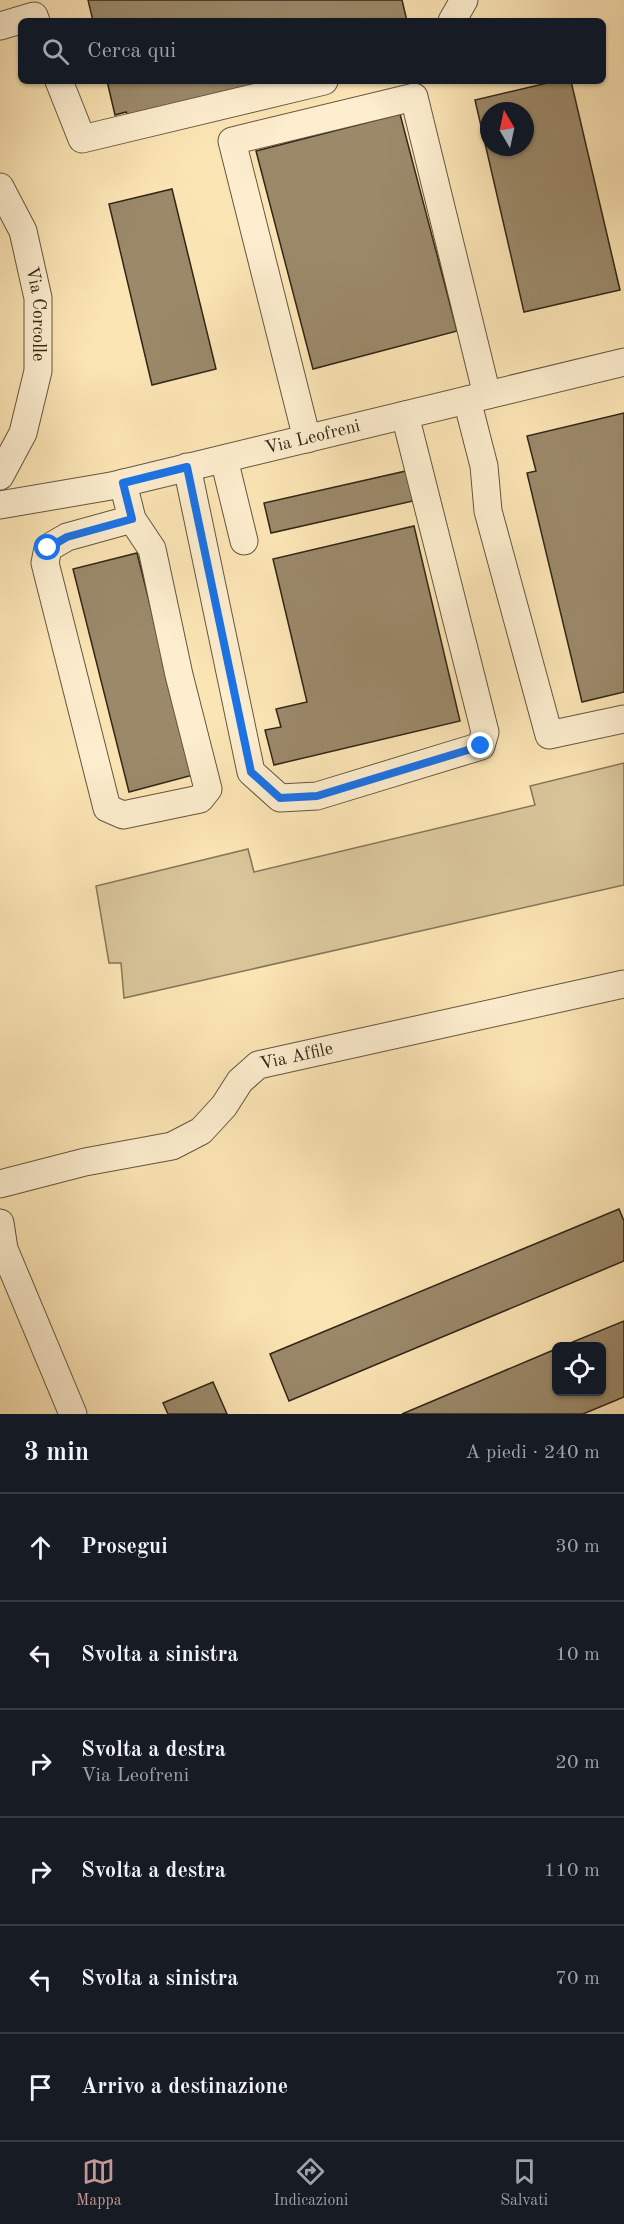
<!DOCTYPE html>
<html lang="it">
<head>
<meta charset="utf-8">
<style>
  body { margin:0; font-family:"Old Standard TT",serif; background:#242831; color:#f1f3f6 }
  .controls { position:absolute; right:18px; bottom:18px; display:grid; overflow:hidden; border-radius:9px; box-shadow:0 2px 4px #0004 }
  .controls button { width:54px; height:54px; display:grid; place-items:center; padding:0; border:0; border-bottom:2px solid #363941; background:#171b24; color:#f1f3f6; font:30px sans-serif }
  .compass { position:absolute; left:480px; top:102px; width:54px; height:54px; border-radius:50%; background:#171b24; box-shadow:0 2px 4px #0004; rotate:351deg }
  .stop { position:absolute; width:18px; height:18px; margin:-14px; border:4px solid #1a73e8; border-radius:50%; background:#fff }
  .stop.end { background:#1a73e8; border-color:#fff; box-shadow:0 2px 6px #0008 }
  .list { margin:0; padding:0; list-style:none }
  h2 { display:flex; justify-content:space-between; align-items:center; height:78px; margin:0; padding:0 24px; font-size:26px }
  h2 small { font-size:20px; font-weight:400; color:#9ea1a6 }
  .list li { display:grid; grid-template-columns:39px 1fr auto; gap:18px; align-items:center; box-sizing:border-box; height:108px; padding:0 24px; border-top:2px solid #363941 }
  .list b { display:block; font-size:22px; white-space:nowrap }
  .list p { margin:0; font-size:20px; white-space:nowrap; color:#9ea1a6 }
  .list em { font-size:20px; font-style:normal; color:#9ea1a6 }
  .icon { flex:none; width:33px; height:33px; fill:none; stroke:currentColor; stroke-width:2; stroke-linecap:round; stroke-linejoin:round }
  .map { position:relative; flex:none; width:624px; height:1414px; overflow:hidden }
  .search { position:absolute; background:#171b24; box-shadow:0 2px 4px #0004; left:18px; right:18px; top:18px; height:66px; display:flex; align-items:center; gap:15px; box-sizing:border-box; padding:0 21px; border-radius:9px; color:#9ea1a6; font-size:22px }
  .sheet { height:726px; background:#171b24 }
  nav { display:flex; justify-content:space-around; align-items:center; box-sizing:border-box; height:84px; border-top:2px solid #363941; background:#171b24; font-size:16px; color:#9ea1a6 }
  nav a { display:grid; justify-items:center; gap:3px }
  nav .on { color:#c59692 }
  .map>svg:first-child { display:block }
  .green { fill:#d9c59a; stroke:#857659; stroke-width:1.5 }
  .building { fill:#9b896a; stroke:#312618; stroke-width:1.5; fill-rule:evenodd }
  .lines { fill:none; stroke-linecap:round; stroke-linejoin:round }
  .minor-casing { stroke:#64563f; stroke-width:29 }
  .minor { stroke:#fdeecf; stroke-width:27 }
  .route { stroke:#1a73e8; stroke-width:8 }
  .labels { text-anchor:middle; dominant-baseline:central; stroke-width:4.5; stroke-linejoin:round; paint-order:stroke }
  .street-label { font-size:18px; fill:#312618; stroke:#fdeecf }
</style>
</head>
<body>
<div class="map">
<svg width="624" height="1414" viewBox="0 0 624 1414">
  <rect width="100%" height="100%" fill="#fce5b5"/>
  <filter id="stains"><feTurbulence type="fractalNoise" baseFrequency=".00333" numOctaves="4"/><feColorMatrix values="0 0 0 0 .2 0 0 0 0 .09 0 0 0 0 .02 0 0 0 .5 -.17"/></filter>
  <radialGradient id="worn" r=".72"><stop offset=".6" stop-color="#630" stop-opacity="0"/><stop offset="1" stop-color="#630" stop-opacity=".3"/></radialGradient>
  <!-- green -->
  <path class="green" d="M624,763V885L124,998L121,963H109L96,886L248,849L254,872L535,805L530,786Z"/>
  <!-- building -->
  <g class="building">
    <path d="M88,0H402L407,21H93Z"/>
    <path d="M107,81H274L128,116L126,112L115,115Z"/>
    <path d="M556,81H571L620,290L524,312L475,100ZM489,111H525V147H489Z"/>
    <path d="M400,114L457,331L313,369L256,151Z"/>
    <path d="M172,189L216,369L152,385L109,204Z"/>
    <path d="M624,413V692L582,702L527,473L536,471L527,436Z"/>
    <path d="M406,471L413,501L271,533L264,503Z"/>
    <path d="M414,526L460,721L274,765L265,730L281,727L276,709L307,702L273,559Z"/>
    <path d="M137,553L193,775L129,792L73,569Z"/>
    <path d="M619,1209L624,1221V1261L289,1401L270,1354Z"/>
    <path d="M624,1321V1397L583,1414H402L556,1349V1392H602V1346H563Z"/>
    <path d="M213,1382L227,1414H168L163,1403Z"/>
  </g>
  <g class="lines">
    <defs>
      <g id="minor">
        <path d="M452,21L464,0"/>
        <path d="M0,26L34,16L36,21"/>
        <path d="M59,81L82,139L324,81"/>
        <path id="s1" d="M0,187L23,231L38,298V371L23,433L0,476"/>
        <path d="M467,400L484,466L488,511L549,735L624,719"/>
        <path d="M307,439L232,141L414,97L487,395"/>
        <path d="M224,459L244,541"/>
        <path d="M187,467L251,772L280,798L317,796L481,746L485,732L405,415"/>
        <path d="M123,483L132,519L152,549L179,675L208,789L200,799L123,815L107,808L45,563L48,548L67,537L132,519"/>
        <path id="s2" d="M0,505L111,486L624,362"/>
        <path id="s3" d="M0,1184L85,1162L172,1146L201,1131L224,1106L240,1081L258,1065L624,984"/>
        <path d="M0,1223L4,1249L73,1414"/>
      </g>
    </defs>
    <!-- minor casing -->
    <use href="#minor" class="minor-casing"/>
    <!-- minor -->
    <use href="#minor" class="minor"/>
  </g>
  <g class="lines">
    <!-- route -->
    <path class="route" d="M48,548L67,537L132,519L123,483L187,467L251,772L280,798L317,796L481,746"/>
  </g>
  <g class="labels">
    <!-- street labels -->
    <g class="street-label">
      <text stroke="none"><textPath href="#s1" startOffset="134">Via Corcolle</textPath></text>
      <text stroke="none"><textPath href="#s2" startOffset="320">Via Leofreni</textPath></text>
      <text stroke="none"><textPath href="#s3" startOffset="336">Via Affile</textPath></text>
    </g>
  </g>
  <rect width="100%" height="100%" filter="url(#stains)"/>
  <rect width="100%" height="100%" fill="url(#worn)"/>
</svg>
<div class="controls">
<button><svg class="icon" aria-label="locate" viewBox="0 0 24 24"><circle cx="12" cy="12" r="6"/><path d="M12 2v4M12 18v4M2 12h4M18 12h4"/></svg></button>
</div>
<svg class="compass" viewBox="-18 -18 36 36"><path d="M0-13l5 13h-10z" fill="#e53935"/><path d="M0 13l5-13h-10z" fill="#9ea1a6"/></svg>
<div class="stop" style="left:48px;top:548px"></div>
<div class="stop end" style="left:481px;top:746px"></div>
<div class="search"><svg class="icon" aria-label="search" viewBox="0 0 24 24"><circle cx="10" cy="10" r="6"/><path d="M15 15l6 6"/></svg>Cerca qui</div>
</div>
<section class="sheet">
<h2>3 min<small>A piedi · 240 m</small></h2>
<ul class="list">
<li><svg class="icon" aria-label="ahead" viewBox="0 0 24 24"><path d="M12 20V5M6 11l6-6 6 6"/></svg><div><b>Prosegui</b></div><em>30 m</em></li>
<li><svg class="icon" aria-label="left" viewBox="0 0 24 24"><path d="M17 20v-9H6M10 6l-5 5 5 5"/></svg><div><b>Svolta a sinistra</b></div><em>10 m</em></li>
<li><svg class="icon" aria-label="right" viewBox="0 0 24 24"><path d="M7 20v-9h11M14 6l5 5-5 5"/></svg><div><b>Svolta a destra</b><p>Via Leofreni</p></div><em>20 m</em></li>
<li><svg class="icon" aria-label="right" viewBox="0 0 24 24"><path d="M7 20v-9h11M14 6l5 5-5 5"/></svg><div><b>Svolta a destra</b></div><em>110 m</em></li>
<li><svg class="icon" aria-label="left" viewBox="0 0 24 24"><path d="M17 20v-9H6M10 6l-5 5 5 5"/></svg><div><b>Svolta a sinistra</b></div><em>70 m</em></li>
<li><svg class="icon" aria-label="arrive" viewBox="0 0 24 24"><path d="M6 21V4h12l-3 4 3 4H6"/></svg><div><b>Arrivo a destinazione</b></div></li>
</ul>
</section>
<nav>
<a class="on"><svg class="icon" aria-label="map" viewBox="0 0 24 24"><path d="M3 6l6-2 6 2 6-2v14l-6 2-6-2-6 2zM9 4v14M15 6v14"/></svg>Mappa</a>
<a><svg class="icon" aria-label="directions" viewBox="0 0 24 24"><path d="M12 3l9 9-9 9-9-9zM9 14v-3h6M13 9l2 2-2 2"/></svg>Indicazioni</a>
<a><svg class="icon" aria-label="saved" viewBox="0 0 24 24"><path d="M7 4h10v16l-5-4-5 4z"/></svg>Salvati</a>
</nav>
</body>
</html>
